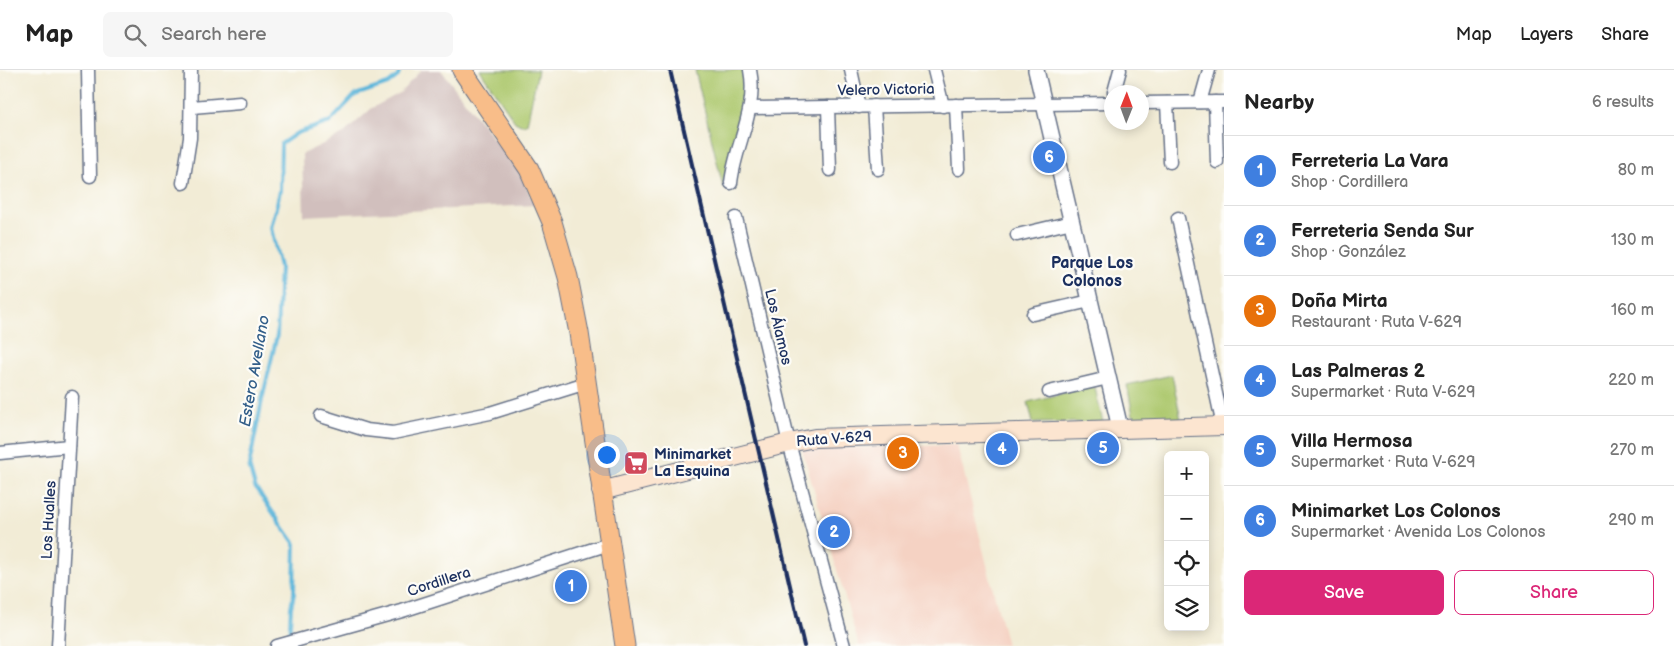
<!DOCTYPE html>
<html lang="en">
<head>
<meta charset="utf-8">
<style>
  body { margin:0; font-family:"Balsamiq Sans",sans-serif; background:#f6f6f6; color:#222 }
  .controls { position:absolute; right:15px; bottom:15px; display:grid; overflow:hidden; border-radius:8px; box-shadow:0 2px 12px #0003 }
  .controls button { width:45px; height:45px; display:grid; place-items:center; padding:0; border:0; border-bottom:1px solid #e0e0e0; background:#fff; color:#222; font:25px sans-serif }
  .compass { position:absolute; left:1104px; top:15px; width:45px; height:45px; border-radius:50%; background:#fff; box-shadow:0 2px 12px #0003; rotate:1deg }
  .you { position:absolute; left:606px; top:384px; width:18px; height:18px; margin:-12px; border:4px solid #fff; border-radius:50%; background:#1a73e8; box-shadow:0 0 0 8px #1a73e833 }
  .badge { display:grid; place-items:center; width:32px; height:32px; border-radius:50%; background:#db2777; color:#fff; font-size:16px; font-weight:700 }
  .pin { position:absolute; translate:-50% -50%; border:2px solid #fff; box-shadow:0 1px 5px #0006 }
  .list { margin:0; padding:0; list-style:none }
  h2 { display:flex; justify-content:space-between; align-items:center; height:65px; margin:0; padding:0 20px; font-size:21px }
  h2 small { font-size:16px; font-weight:400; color:#767676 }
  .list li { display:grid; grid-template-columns:32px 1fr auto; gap:15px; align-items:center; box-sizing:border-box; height:70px; padding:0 20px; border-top:1px solid #e0e0e0 }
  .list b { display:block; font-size:19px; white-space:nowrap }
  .list p { margin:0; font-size:16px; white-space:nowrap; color:#767676 }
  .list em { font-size:16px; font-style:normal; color:#767676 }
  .actions { display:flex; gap:10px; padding:15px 20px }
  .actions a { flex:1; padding:11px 0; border:1px solid #db2777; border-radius:8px; text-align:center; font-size:18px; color:#db2777 }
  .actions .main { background:#db2777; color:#fff }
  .icon { flex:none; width:28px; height:28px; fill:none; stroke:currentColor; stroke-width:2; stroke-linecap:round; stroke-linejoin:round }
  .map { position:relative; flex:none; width:1224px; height:576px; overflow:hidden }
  header { display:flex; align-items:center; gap:30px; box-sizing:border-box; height:70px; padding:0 25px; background:#fff; border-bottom:1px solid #e0e0e0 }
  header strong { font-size:24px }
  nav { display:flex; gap:28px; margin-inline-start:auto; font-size:18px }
  .search { width:350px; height:45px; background:#f6f6f6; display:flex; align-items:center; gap:12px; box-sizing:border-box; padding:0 18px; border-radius:8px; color:#767676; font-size:19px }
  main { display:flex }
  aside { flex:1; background:#fff }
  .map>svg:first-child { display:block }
  .built { fill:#f5d2c3 }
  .industrial { fill:#d1bfbd }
  .green { fill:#aec96f; stroke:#647c66 }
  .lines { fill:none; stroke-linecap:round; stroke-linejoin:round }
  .stream { stroke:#5db6da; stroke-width:4 }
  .minor-casing { stroke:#667188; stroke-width:15 }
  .tertiary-casing { stroke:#667188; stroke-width:18 }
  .secondary-casing { stroke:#667188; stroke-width:20 }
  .primary-casing { stroke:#667188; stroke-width:21 }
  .minor { stroke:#fff; stroke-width:12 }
  .tertiary { stroke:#fff; stroke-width:15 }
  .secondary { stroke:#fce5d0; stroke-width:18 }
  .primary { stroke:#f8bd89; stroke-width:19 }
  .rail { stroke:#1b2f5e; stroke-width:4 }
  .labels { text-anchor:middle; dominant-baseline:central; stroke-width:4.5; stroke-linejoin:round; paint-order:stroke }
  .street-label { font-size:15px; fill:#1b2f5e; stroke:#fdfcf7 }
  .poi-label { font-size:15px; font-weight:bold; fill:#1b2f5e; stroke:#fdfcf7; text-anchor:start }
  .neighbourhood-label { font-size:16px; font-weight:bold; fill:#1b2f5e; stroke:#fdfcf7 }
  .water-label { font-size:16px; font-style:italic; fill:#325e89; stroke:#fdfcf7 }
</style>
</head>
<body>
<header>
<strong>Map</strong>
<div class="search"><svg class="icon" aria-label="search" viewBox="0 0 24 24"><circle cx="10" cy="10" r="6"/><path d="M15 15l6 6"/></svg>Search here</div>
<nav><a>Map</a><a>Layers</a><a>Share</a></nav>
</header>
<main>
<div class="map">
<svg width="1224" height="576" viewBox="0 0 1224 576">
  <rect width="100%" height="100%" fill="#fdfcf7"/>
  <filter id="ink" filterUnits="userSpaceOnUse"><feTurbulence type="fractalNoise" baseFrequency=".02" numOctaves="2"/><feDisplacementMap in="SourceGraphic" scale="10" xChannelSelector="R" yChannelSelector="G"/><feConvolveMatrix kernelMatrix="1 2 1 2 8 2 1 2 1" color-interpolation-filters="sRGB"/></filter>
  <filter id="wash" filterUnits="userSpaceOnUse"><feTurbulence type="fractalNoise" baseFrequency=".0096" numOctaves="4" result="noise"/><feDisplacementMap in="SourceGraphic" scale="20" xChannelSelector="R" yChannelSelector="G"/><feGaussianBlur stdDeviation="1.12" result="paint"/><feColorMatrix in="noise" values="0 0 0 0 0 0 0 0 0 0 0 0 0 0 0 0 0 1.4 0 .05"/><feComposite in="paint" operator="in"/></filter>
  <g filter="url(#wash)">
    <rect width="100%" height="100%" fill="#f2ecd6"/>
    <!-- built -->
    <path class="built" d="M957,375L1007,575L859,576L802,379Z"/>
    <!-- industrial -->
    <path class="industrial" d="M421,0H441L519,102L535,135L304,146L302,84L342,65L372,38L400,23Z"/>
    <!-- green -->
    <g class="green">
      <path d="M480,0H538L527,54L521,55L515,52Z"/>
      <path d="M695,0H745C745,8 747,16 746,23C745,55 727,85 723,117Z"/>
      <path d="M1172,305L1181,350H1137L1133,345L1127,315Z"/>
      <path d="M1091,316L1095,318L1103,352L1033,353L1028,332Z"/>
    </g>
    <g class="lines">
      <!-- stream -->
      <path class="stream" d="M289,571L291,537L294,524L295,474L255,417L249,396L262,330L277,265L280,197L271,158L280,121L281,74L297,63L330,52L355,25L388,14L398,6L400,0"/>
    </g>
  </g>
  <g filter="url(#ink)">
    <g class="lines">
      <defs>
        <g id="minor">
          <path d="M88,0L90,106"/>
          <path d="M851,0L859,37"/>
          <path d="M934,0L943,36"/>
          <path d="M1114,22L1120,0"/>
          <path d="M1200,32L1209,0"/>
          <path d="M1215,32L1217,92"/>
          <path d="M1142,33L1224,32"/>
          <path d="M1167,33L1170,92"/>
          <path d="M956,35L959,99"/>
          <path d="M874,36L878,99"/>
          <path d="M192,37L240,33"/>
          <path d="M828,37L830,100"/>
          <path d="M750,38L1112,33"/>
          <path d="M183,113L190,68L191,0"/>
          <path d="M731,113C735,75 758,39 750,0"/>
          <path d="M736,148L789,373L844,576"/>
          <path d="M1178,148L1223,356"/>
          <path d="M1017,165L1072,152"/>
          <path d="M1033,244L1090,231"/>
          <path d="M1049,322L1108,308"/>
          <path d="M321,346L366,360L393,363L490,343L586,313"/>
          <path d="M0,383L69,376"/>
          <path d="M58,576L72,327"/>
          <path d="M277,576L402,541L609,474"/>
        </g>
        <path id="tertiary" d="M1036,0L1120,358"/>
        <path id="secondary" d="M601,421L789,373L815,368L1224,356"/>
        <path id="primary" d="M462,0L529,99L552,152L568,207L579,263L625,576"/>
      </defs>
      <!-- minor casing -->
      <use href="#minor" class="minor-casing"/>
      <!-- tertiary casing -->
      <use href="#tertiary" class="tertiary-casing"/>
      <!-- secondary casing -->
      <use href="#secondary" class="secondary-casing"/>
      <!-- primary casing -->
      <use href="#primary" class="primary-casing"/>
      <!-- minor -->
      <use href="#minor" class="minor"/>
      <!-- tertiary -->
      <use href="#tertiary" class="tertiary"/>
      <!-- secondary -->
      <use href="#secondary" class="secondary"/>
      <!-- primary -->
      <use href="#primary" class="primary"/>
      <!-- rail -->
      <path class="rail" d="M670,0L804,576"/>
    </g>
  </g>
  <!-- icons -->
  <defs>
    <symbol id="supermarket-square" viewBox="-11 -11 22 22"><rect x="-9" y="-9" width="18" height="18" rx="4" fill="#d1495b" stroke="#fdfcf7"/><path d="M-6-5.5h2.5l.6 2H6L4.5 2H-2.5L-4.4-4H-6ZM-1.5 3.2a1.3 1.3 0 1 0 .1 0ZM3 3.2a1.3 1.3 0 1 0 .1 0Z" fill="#fff"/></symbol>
  </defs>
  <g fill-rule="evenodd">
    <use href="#supermarket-square" x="622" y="379" width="28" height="28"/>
  </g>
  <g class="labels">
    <!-- street labels -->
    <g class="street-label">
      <text transform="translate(886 20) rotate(-1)">Velero Victoria</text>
      <text transform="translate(778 257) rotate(77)">Los Álamos</text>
      <text transform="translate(834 369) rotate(-4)">Ruta V-629</text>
      <text transform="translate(49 450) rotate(-87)">Los Hualles</text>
      <text transform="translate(439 512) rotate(-18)">Cordillera</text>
    </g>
    <!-- poi labels -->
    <g class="poi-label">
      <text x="654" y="384">Minimarket<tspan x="654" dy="17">La Esquina</tspan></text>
    </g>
    <!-- neighbourhood labels -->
    <g class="neighbourhood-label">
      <text x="1092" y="193">Parque Los<tspan x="1092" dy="18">Colonos</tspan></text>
    </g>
    <!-- water labels -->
    <g class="water-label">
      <text transform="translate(255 301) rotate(-80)">Estero Avellano</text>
    </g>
  </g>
</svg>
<div class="controls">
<button>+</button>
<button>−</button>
<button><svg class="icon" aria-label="locate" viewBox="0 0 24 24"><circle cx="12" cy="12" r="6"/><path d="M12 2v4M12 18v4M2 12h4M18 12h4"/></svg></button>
<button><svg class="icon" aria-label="layers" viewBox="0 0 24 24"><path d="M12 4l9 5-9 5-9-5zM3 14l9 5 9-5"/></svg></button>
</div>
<svg class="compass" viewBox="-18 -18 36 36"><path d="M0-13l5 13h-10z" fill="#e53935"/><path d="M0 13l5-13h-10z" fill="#767676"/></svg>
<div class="you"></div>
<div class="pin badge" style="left:571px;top:516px;background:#3f7fe0">1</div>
<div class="pin badge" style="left:834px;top:462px;background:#3f7fe0">2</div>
<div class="pin badge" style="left:903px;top:383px;background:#e8710a">3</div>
<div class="pin badge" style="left:1002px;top:379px;background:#3f7fe0">4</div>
<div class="pin badge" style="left:1103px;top:378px;background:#3f7fe0">5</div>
<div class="pin badge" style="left:1049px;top:87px;background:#3f7fe0">6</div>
</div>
<aside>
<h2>Nearby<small>6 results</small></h2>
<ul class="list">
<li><span class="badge" style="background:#3f7fe0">1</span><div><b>Ferreteria La Vara</b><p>Shop · Cordillera</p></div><em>80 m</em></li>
<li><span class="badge" style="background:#3f7fe0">2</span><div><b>Ferreteria Senda Sur</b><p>Shop · González</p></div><em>130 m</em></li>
<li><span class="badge" style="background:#e8710a">3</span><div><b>Doña Mirta</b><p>Restaurant · Ruta V-629</p></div><em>160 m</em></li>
<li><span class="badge" style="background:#3f7fe0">4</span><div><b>Las Palmeras 2</b><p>Supermarket · Ruta V-629</p></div><em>220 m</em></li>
<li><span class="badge" style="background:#3f7fe0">5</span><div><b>Villa Hermosa</b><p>Supermarket · Ruta V-629</p></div><em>270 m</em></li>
<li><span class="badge" style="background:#3f7fe0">6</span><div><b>Minimarket Los Colonos</b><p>Supermarket · Avenida Los Colonos</p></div><em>290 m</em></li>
</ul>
<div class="actions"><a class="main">Save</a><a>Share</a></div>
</aside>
</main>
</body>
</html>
